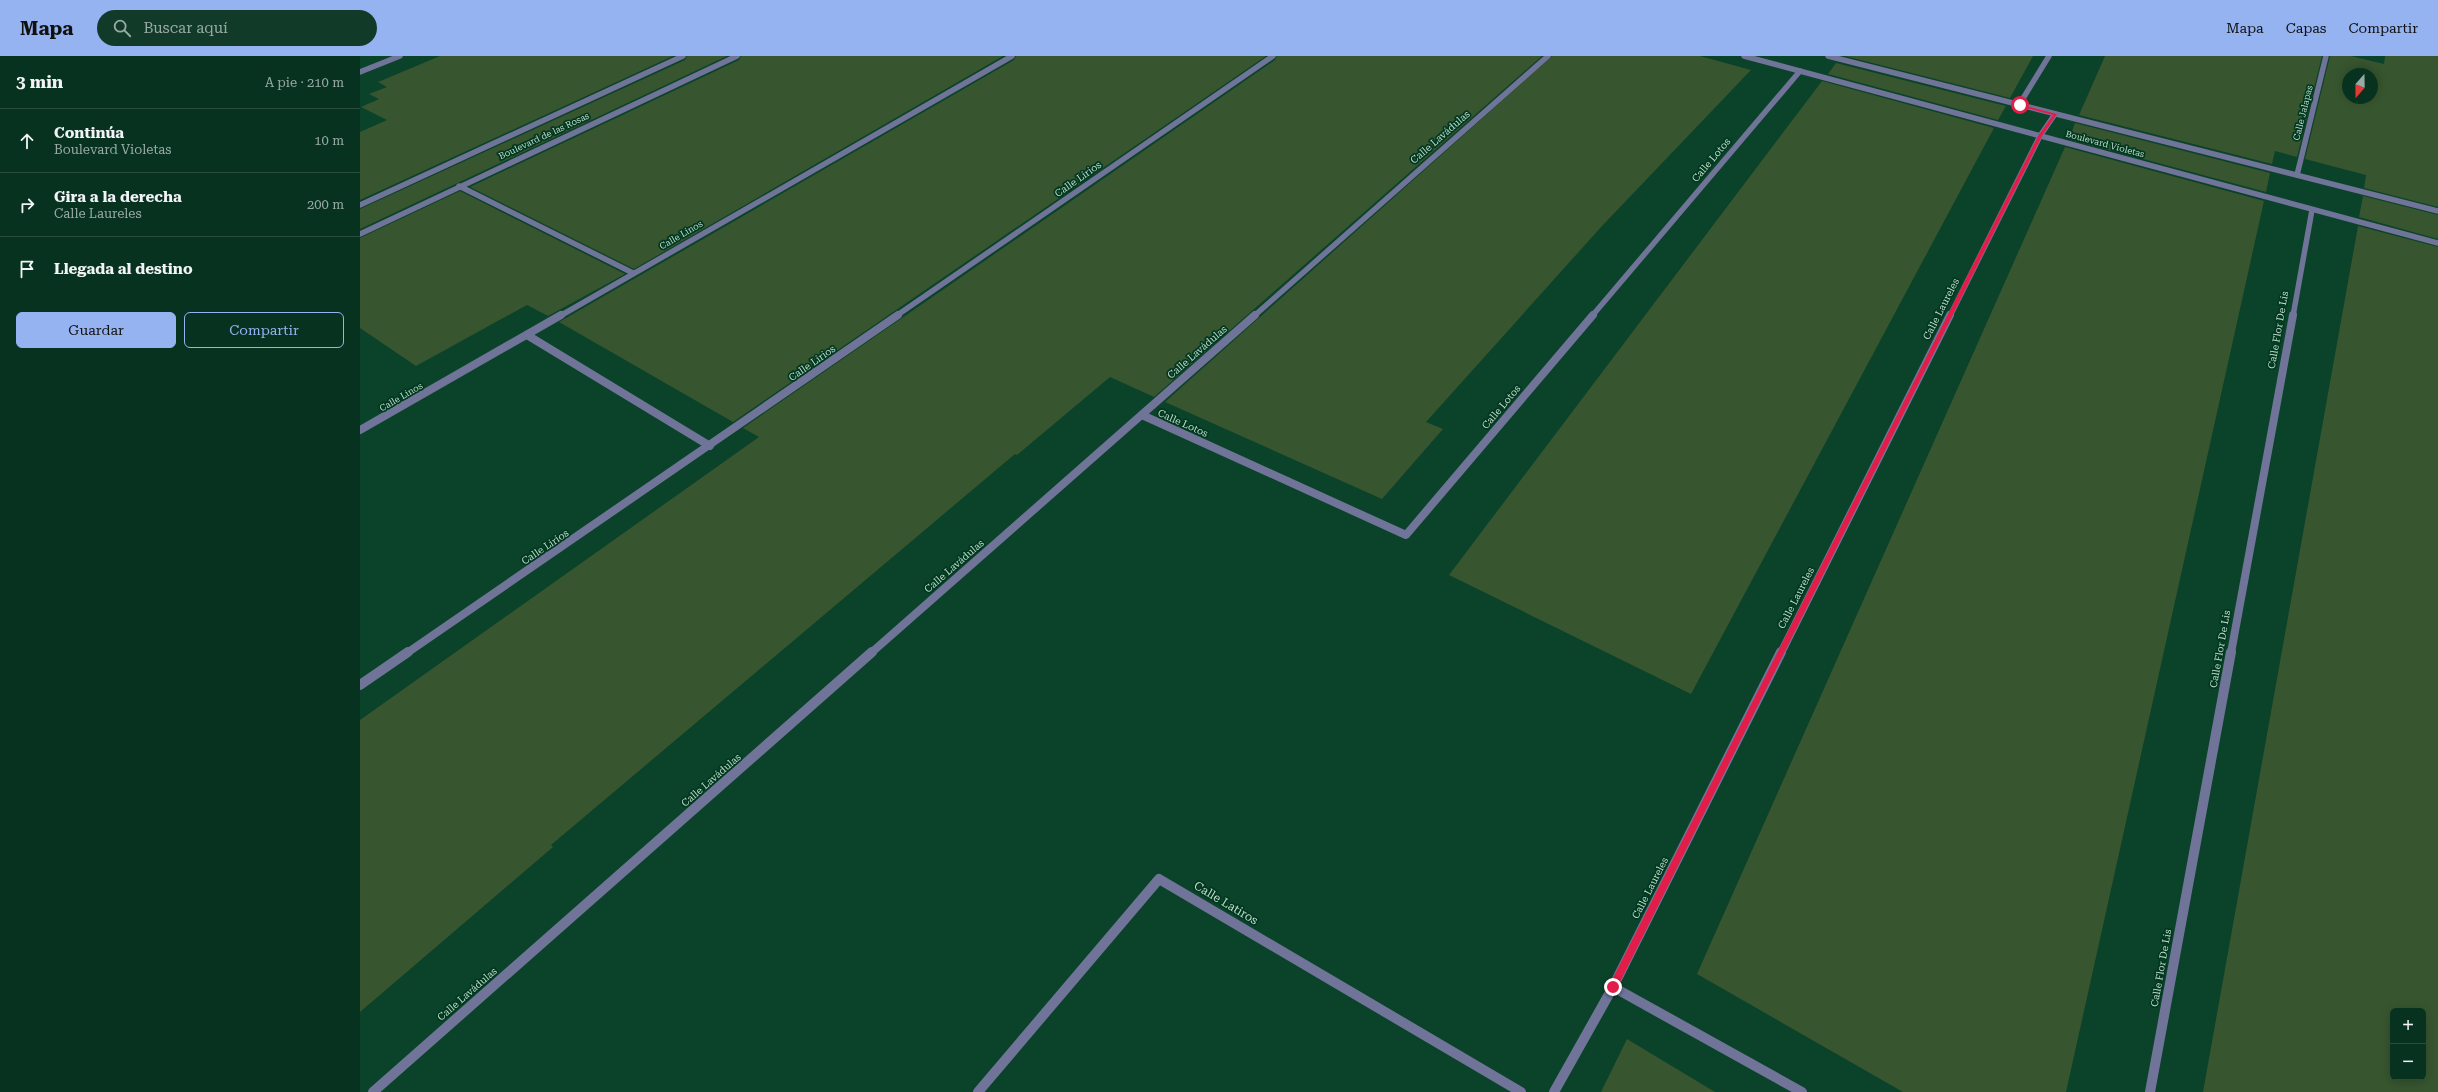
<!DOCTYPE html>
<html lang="es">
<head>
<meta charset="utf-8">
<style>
  body { margin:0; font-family:"Roboto Serif",serif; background:#113a29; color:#f1f3f6 }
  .controls { position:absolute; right:12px; bottom:12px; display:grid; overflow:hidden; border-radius:6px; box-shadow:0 2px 10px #0003 }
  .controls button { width:36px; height:36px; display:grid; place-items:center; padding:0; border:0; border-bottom:1px solid #294d3e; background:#083220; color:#f1f3f6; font:20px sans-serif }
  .compass { position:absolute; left:1982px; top:12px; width:36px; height:36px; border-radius:50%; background:#083220; box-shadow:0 2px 10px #0003; rotate:200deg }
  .stop { position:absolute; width:12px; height:12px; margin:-9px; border:3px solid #e11d48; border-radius:50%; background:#fff }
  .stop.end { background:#e11d48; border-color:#fff; box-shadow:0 1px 4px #0008 }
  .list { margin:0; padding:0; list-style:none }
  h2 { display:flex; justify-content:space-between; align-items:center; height:52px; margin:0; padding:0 16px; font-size:17px }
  h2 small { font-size:13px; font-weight:400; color:#98aaa5 }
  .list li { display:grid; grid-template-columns:26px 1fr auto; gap:12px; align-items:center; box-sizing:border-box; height:64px; padding:0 16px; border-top:1px solid #294d3e }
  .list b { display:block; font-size:15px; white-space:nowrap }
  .list p { margin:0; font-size:13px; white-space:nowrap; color:#98aaa5 }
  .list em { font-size:13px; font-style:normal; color:#98aaa5 }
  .actions { display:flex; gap:8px; padding:12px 16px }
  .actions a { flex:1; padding:9px 0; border:1px solid #95b2f1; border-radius:6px; text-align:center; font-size:14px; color:#95b2f1 }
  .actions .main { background:#95b2f1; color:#111 }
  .icon { flex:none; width:22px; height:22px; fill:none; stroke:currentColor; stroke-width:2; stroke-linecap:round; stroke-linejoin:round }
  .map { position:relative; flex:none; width:2078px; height:1036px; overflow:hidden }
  header { display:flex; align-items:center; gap:24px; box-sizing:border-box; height:56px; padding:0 20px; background:#95b2f1; color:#111 }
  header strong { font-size:19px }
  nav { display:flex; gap:22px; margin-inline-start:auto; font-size:14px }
  .search { width:280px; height:36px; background:#113a29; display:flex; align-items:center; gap:10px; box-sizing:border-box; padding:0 14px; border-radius:22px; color:#98aaa5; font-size:15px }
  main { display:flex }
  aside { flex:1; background:#083220 }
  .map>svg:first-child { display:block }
  .building { fill:#37552f; fill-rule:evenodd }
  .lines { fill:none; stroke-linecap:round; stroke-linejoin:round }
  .minor-far2 { stroke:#707499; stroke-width:5.5 }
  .minor-far1 { stroke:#707499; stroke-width:8 }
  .minor { stroke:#707499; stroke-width:10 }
  .tertiary { stroke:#707499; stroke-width:5.5 }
  .route { fill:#e11d48 }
  .labels { text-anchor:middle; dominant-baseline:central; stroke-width:3.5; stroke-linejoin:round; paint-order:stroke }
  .far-street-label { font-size:9px; fill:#c1dbcc; stroke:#003820 }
  .street-label { font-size:10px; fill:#c1dbcc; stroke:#003820 }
  .near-street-label { font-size:12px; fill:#c1dbcc; stroke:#003820 }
</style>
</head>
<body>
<header>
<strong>Mapa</strong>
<div class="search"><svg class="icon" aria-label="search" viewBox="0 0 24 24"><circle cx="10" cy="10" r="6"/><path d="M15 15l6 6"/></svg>Buscar aquí</div>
<nav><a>Mapa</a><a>Capas</a><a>Compartir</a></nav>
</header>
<main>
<aside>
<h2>3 min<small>A pie · 210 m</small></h2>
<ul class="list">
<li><svg class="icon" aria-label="ahead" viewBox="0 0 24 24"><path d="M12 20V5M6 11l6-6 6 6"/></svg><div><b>Continúa</b><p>Boulevard Violetas</p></div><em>10 m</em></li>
<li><svg class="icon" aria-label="right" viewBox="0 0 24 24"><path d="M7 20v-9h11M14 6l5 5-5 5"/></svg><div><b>Gira a la derecha</b><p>Calle Laureles</p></div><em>200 m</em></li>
<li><svg class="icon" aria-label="arrive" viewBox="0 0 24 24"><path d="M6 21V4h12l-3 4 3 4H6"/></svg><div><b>Llegada al destino</b></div></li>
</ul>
<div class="actions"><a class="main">Guardar</a><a>Compartir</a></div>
</aside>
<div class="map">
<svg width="2078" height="1036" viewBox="0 0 2078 1036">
  <rect width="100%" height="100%" fill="#0b422a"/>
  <!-- building -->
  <g class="building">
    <path d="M80,0H313L0,144V76L27,64L1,51L19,43L9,38L27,31L18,26Z"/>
    <path d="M327,0H367L0,173V153L325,4Z"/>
    <path d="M381,0H643L274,213L110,131L379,4Z"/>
    <path d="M656,0H906L373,366L199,266L654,4Z"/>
    <path d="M917,0H1182L794,341L750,321L657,399L655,398L191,789L193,791L0,956V664L399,381L383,372L915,4Z"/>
    <path d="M1192,0H1340L1391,14L1242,170L1066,366L1083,373L1022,443L805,346Z"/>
    <path d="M1485,0H1673L1650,42Z"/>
    <path d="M1745,0H1962L1937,101L1915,95L1912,108L1719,59Z"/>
    <path d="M1970,0H1991L2024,8L2025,0H2078V151L2004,132L2006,119L1945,103ZM1988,18H2012V42H1988Z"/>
    <path d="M1476,7L1646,50L1638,64L1468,18Z"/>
    <path d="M1462,25L1634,72L1331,638L1089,519Z"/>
    <path d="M1715,67L1910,117L1906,136L1709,83Z"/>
    <path d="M1705,91L1904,145L1706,1036H1543L1337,918Z"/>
    <path d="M100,135L265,218L188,260L167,249L56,310L0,272V182Z"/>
    <path d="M2003,140L2078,159V183L1999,161Z"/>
    <path d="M1998,170L2078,191V1036H1843ZM2033,955H2063V1021H2033Z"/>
    <path d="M1267,983L1355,1036H1241Z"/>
  </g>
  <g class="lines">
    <!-- minor-far2 -->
    <g class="minor-far2">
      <path d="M1384,0L2078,187"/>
      <path d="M1468,0L2078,155"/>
      <path d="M0,16L40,0"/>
      <path d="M1659,49L1689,0"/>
      <path d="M1937,119L1966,0"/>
      <path d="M99,130L273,217"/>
      <path d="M200,260L652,0"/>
      <path d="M536,260L913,0"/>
      <path d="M894,260L1188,0"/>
      <path d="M1232,260L1440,15"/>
      <path d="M1590,260L1680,80L1695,58"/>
      <path d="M1933,260L1952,154"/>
    </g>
    <!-- minor-far1 -->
    <g class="minor-far1">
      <path d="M167,279L350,390"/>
      <path d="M782,359L1046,479L1233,259"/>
      <path d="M0,374L201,259"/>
      <path d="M47,597L538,259"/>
      <path d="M511,597L895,259"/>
      <path d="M1421,597L1590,259"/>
      <path d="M1871,597L1933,259"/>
    </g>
    <!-- minor -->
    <g class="minor">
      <path d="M0,629L48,596"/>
      <path d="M1253,931L1442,1036"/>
      <path d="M13,1036L512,596"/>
      <path d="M618,1036L799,823L1161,1036"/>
      <path d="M1194,1036L1253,931L1421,596"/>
      <path d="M1790,1036L1871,596"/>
    </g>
    <!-- tertiary -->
    <g class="tertiary">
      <path d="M0,149L323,0"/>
      <path d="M0,178L377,0"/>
    </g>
  </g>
  <!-- route -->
  <path class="route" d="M1658,48L1697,58L1682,80L1256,934H1250V928L1678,80L1693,59L1658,50Z"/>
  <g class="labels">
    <!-- far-street labels -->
    <g class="far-street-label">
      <text transform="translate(1943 57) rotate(-76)">Calle Jalapas</text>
      <text transform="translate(184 80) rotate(-25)">Boulevard de las Rosas</text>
      <text transform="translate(1745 88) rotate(15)">Boulevard Violetas</text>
      <text transform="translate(321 179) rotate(-30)">Calle Linos</text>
      <text transform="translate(41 341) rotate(-30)">Calle Linos</text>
    </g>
    <!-- street labels -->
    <g class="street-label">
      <text transform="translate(1080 81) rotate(-41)">Calle Lavádulas</text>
      <text transform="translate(1351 104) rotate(-50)">Calle Lotos</text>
      <text transform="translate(718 123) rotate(-35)">Calle Lirios</text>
      <text transform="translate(1581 253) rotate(-63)">Calle Laureles</text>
      <text transform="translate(1918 274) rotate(-80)">Calle Flor De Lis</text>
      <text transform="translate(837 296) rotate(-41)">Calle Lavádulas</text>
      <text transform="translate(452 307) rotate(-35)">Calle Lirios</text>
      <text transform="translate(1141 351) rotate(-50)">Calle Lotos</text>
      <text transform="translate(823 367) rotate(24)">Calle Lotos</text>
      <text transform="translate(185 491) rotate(-34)">Calle Lirios</text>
      <text transform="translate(594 510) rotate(-41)">Calle Lavádulas</text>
      <text transform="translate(1436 542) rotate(-63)">Calle Laureles</text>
      <text transform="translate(1860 593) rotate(-80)">Calle Flor De Lis</text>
      <text transform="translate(351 724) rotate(-41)">Calle Lavádulas</text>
      <text transform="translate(1290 832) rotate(-63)">Calle Laureles</text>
      <text transform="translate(1801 912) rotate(-80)">Calle Flor De Lis</text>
      <text transform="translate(107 938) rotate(-41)">Calle Lavádulas</text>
    </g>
    <!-- near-street labels -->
    <g class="near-street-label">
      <text transform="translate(866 847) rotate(31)">Calle Latiros</text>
    </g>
  </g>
</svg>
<div class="controls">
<button>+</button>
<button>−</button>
</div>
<svg class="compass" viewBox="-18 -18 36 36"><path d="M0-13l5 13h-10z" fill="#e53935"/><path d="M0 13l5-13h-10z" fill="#98aaa5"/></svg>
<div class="stop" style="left:1660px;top:49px"></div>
<div class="stop end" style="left:1253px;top:931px"></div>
</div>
</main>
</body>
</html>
